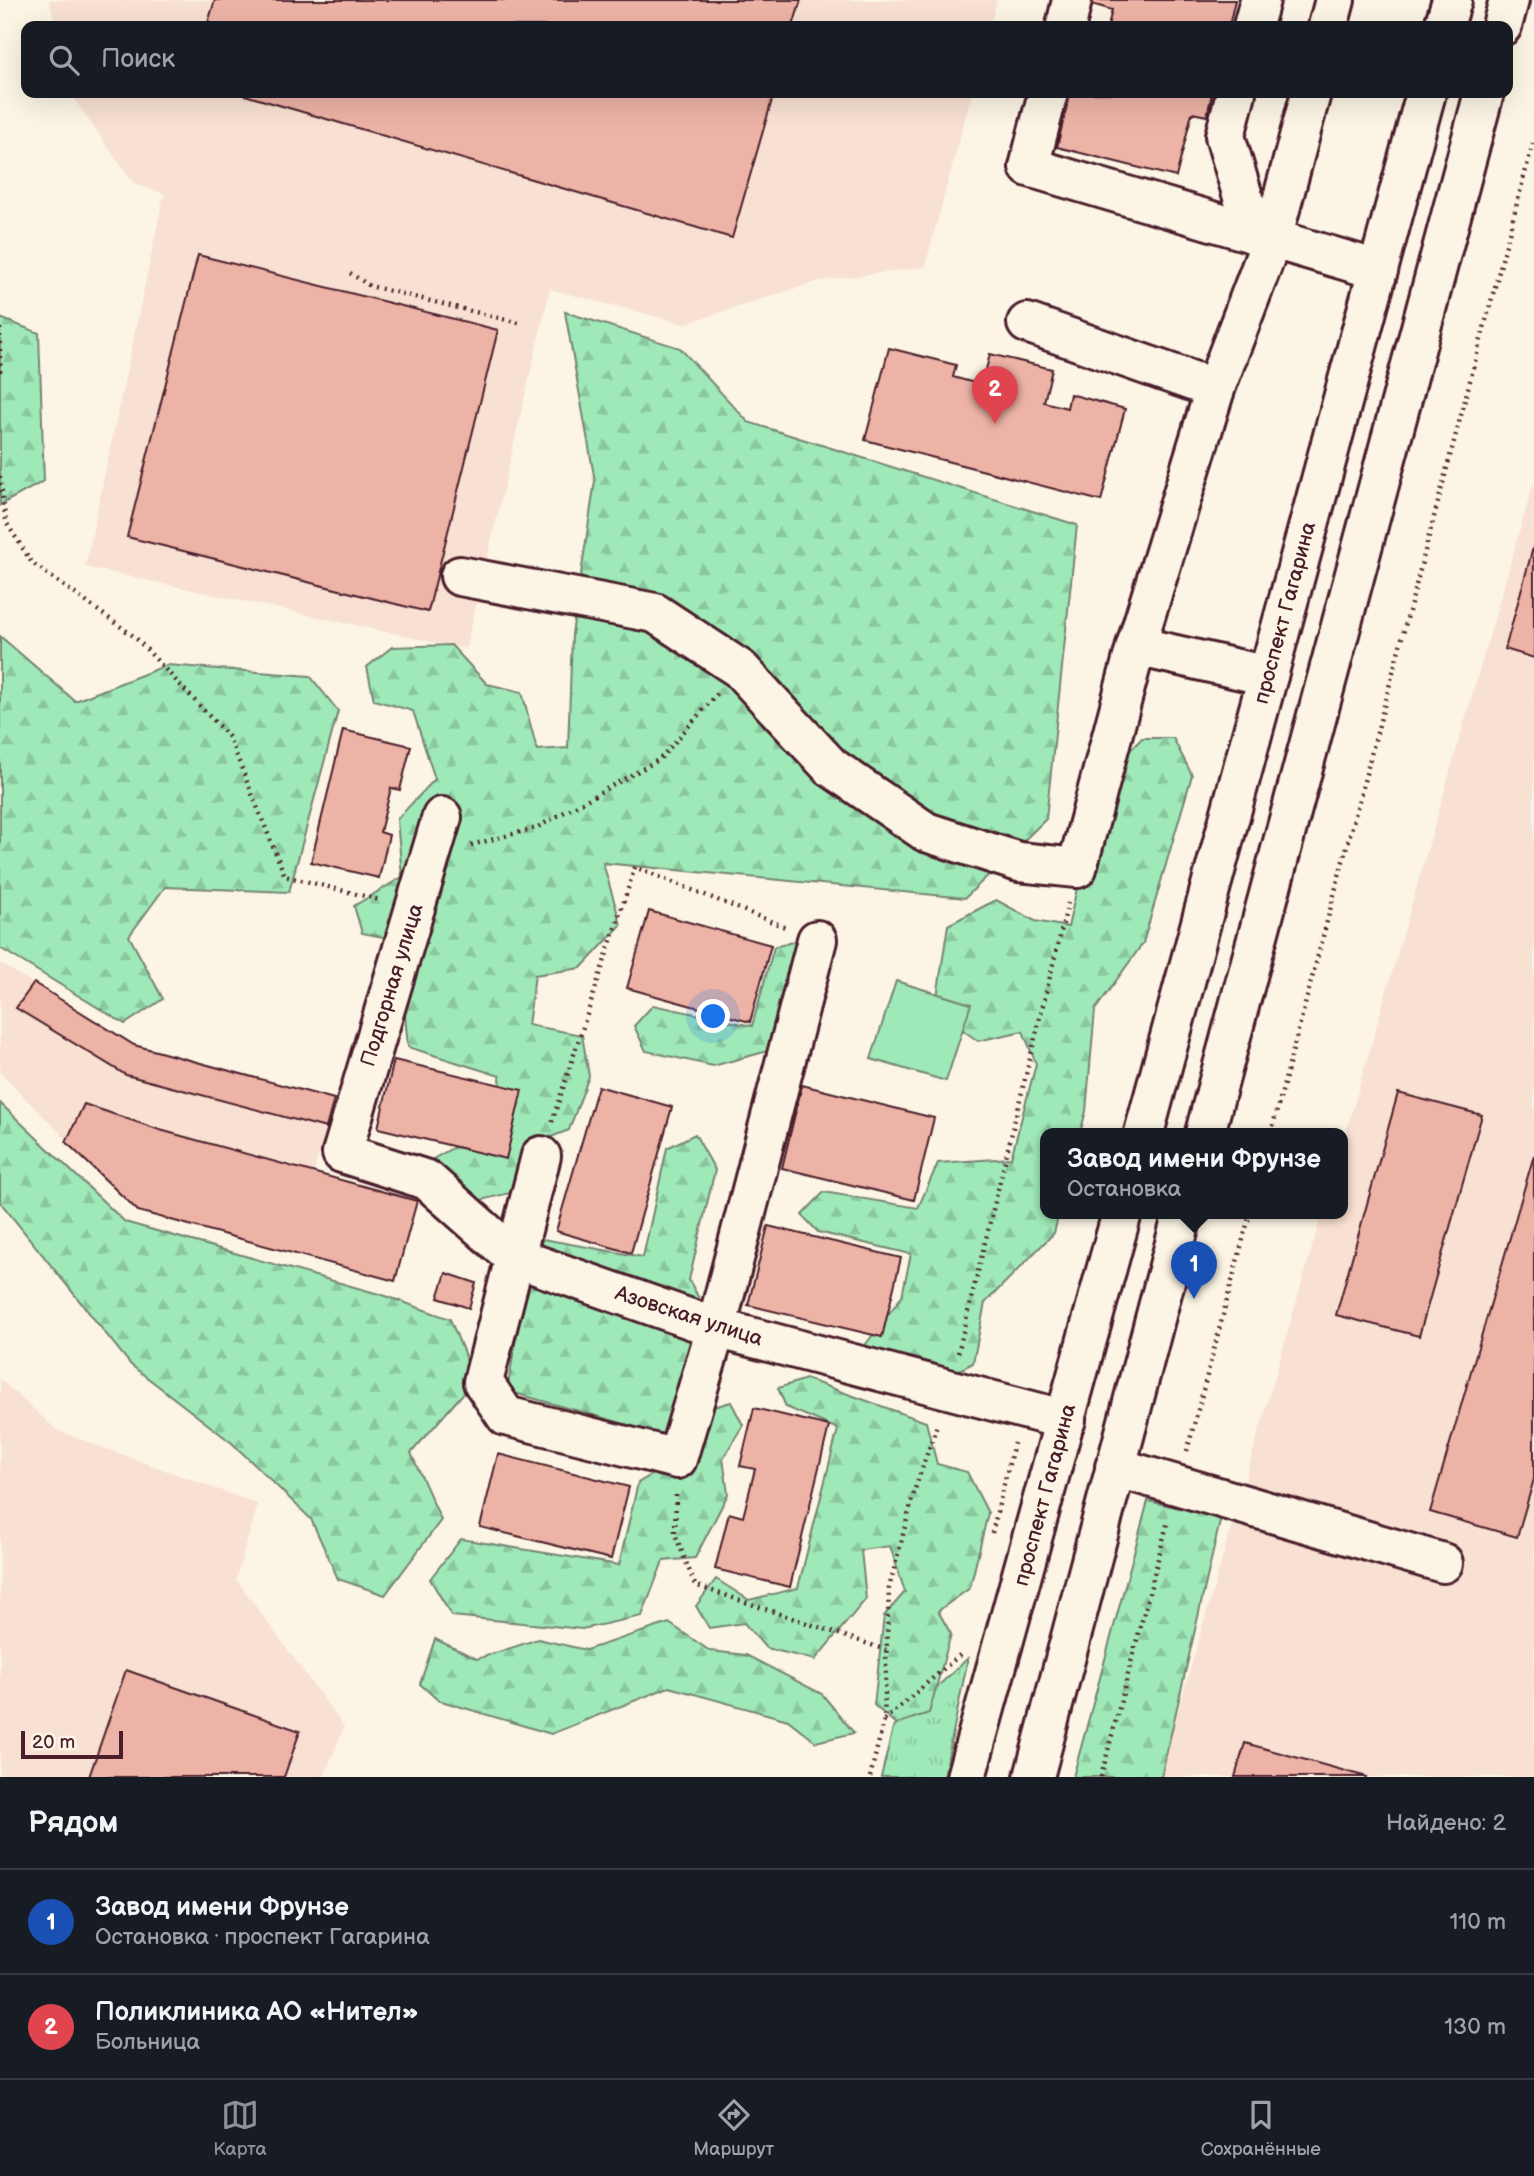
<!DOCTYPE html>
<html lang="ru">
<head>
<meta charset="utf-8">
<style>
  body { margin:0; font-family:"Balsamiq Sans",sans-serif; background:#242831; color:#f1f3f6 }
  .scale { position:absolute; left:21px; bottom:18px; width:102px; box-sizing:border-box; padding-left:7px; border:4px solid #4a1f2b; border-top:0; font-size:19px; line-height:24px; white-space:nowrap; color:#4a1f2b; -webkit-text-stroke:5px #fcf5e5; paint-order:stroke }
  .you { position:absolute; left:714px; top:1017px; width:24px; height:24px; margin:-18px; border:5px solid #fff; border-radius:50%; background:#1a73e8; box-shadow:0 0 0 10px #1a73e833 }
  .badge { display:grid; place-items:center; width:46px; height:46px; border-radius:50%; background:#8c9099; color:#fff; font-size:23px; font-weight:700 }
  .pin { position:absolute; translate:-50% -58px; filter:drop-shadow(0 2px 4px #0008) }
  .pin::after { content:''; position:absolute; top:37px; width:24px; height:21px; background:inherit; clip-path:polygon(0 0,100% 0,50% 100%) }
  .popup { position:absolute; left:1040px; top:1128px; width:308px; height:91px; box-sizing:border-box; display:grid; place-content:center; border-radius:14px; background:#171b24; filter:drop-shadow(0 2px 5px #0005); font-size:23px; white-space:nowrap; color:#9ea1a6 }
  .popup b { font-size:26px; color:#f1f3f6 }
  .popup::after { content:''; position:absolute; left:50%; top:100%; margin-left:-14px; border:14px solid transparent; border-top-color:#171b24 }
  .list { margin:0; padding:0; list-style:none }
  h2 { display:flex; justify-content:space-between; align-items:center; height:91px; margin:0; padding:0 28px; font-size:30px }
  h2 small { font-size:23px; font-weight:400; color:#9ea1a6 }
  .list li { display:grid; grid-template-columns:46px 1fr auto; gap:21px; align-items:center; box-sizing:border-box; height:105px; padding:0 28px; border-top:2px solid #363941 }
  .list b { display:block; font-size:26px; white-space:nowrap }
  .list p { margin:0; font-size:23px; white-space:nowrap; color:#9ea1a6 }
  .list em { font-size:23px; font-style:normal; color:#9ea1a6 }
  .icon { flex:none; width:38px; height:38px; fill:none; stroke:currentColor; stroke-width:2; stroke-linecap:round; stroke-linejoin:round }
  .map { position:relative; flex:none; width:1534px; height:1777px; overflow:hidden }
  .search { position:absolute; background:#171b24; box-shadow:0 7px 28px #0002; left:21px; right:21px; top:21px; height:77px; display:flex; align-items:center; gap:18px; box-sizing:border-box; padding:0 24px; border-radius:14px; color:#9ea1a6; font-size:26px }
  .sheet { height:301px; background:#171b24 }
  nav { display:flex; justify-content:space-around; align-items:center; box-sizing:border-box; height:98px; border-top:2px solid #363941; background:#171b24; font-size:19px; color:#9ea1a6 }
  nav a { display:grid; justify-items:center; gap:4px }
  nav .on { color:#8c9099 }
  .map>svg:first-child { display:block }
  .built { fill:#f8e1d2 }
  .grass { fill:url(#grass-tufts); stroke:#748472; stroke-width:2 }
  .forest { fill:url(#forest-firs); stroke:#748472; stroke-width:2 }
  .park { fill:#9fe9b8; stroke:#748472; stroke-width:2 }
  .building { fill:#edb3a6; stroke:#4a1f2b; stroke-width:2 }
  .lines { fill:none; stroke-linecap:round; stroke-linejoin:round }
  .minor-casing { stroke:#4a1f2b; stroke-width:44 }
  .major-casing { stroke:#4a1f2b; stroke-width:44 }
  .path { stroke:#4a1f2b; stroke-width:4.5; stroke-dasharray:2 5; stroke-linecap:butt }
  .minor { stroke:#fcf5e5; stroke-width:38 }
  .major { stroke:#fcf5e5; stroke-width:38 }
  .labels { text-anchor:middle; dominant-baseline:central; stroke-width:6; stroke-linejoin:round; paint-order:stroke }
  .street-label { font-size:21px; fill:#4a1f2b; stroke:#fcf5e5 }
</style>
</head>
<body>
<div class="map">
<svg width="1534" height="1777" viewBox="0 0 1534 1777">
  <defs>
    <pattern id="grass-tufts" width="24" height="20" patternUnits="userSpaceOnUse" patternTransform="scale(1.75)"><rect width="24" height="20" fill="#9fe9b8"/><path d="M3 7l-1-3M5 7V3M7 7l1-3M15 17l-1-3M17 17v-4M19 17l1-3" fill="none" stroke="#8ac79e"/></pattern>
    <pattern id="forest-firs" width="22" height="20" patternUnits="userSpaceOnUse" patternTransform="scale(1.75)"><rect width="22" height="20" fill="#9fe9b8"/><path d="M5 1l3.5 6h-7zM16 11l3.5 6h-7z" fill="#8ac79e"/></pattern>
  </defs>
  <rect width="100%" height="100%" fill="#fcf5e5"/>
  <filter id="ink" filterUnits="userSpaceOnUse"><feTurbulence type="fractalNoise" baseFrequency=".0143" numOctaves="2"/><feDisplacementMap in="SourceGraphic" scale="14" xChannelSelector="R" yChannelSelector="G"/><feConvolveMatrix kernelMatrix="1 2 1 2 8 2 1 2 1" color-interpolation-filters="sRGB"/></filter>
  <g filter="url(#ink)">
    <!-- built -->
    <g class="built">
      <path d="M49,0H997L990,26H56Z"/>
      <path d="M74,93H972L925,267L819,281L684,324L550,289L466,649L85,567L164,194L133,183L76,102Z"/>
      <path d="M1534,481V1777H1159L1322,1213H1343V1142Z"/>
      <path d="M0,963L134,1045L334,1099L314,1172L417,1201L395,1281L138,1211L0,1073Z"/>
      <path d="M0,1379L58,1431L258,1504L236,1579L344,1727L324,1777H0Z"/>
    </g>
    <!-- grass -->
    <path class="grass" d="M968,1658L944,1777H881L893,1728Z"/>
    <!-- forest -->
    <g class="forest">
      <path d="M565,312L680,348L748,422L1077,525L1046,819L965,898L603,863L621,925L581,968L535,975L528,1025L582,1035L589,1076L569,1130L528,1146L510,1193L469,1203L428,1162L503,1119L500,1076L408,1047L402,984L414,943L362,933L354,906L402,877L397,819L435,779L413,711L374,700L367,667L392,647L451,645L487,684L522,692L537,750L568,748L572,634L595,481Z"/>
      <path d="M0,318L39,333L44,481L0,505Z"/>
      <path d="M0,636L75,701L167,665L310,676L338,711L289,892L165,887L129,936L163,999L125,1024L0,948Z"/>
      <path d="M1142,738H1173L1192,775L1143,943L1095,1010L1086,1111L1080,1133H1045V1213H1059L1054,1233L985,1303L973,1363L914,1393L869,1380L866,1344L902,1296L911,1254L818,1232L802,1215L824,1192L918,1208L938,1163L1011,1158L1036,1064L1023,1031L978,1041L935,1010L948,925L996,900L1035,921L1068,927L1102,780Z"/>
      <path d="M800,940L779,1048L713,1066L646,1051L634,1026L653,1005L752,1026L774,947Z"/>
      <path d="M0,1103L125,1222L386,1296L450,1319L475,1380L411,1453L441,1520L385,1595L338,1579L311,1519L232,1443L131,1365L0,1202Z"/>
      <path d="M695,1134L715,1170L689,1280L707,1313L690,1346L665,1435L507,1391L528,1267L543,1239L643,1257L667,1148Z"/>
      <path d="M806,1379L926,1422L937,1464L967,1472L988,1513L970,1588L938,1611L951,1634L929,1713L896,1724L874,1705L884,1616L905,1592L890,1546L861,1550L866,1599L815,1660L766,1648L744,1623L709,1628L696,1606L716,1579L749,1600L798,1588L838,1429L786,1407L778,1388Z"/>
      <path d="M731,1402L743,1425L723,1458L728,1494L695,1558L663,1561L642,1616L582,1629L452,1616L430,1579L461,1539L619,1565L638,1483L699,1446L696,1412Z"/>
      <path d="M1148,1501L1221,1517L1161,1777H1073Z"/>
      <path d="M669,1623L710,1651L746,1655L822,1694L854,1733L816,1742L788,1720L669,1687L551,1734L438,1700L420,1684L435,1639L477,1659L538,1639L586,1650Z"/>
    </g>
    <!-- park -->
    <path class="park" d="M896,981L971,1004L946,1081L871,1059Z"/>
    <!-- building -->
    <g class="building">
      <path d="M215,0H801L793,26H207Z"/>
      <path d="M1078,0H1235L1229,26H1108L1112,10Z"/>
      <path d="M238,93H774L732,238Z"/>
      <path d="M1070,93H1212L1207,116L1192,113L1176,177L1057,147Z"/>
      <path d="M198,255L498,330L428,612L127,537Z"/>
      <path d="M889,348L956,365L953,377L982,385L990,354L1052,369L1044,402L1067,408L1070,394L1125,409L1101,501L865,440Z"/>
      <path d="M1534,544V658L1505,649Z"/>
      <path d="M343,730L411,746L400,790L391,788L380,832L389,835L379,878L311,862Z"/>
      <path d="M649,911L771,945L750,1022L627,988Z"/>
      <path d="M34,983L134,1045L334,1099L326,1128L126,1075L16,1008Z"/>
      <path d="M394,1060L522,1090L506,1159L378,1128Z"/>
      <path d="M802,1085L934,1118L914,1200L782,1168Z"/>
      <path d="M598,1086L672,1107L631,1253L556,1231Z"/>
      <path d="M1398,1093L1482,1115L1419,1336L1336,1315Z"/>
      <path d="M84,1104L160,1130L417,1201L395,1281L138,1211L66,1142Z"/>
      <path d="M1534,1155V1479L1517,1537L1430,1512Z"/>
      <path d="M768,1226L901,1258L882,1337L748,1305Z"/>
      <path d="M446,1273L476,1283L469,1308L438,1298Z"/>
      <path d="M754,1408L829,1426L790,1587L715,1569L729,1513L743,1517L755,1469L740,1466Z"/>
      <path d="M498,1454L629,1487L611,1559L480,1527Z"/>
      <path d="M126,1670L300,1731L284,1777H89Z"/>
      <path d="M1245,1743L1367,1777H1235Z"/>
    </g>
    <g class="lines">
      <defs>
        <g id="minor">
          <path d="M1066,26L1072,0"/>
          <path d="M1253,26L1260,0"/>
          <path d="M1328,26L1335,0"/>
          <path d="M1048,93L1029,167L1378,270"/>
          <path d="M1236,93L1225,136L1254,234"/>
          <path d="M1027,323L1215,389"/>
          <path d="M460,576L655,613L740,669L831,767L926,832L1019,862L1077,868L1136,646L1215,389L1272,239L1311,93"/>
          <path d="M1136,646L1268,676"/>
          <path d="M442,817L342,1153L427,1180L514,1257L716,1328L1066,1420"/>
          <path d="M541,1156L483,1382L506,1416L677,1459L716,1328L817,940"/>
          <path d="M1115,1467L1443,1563"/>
        </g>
        <g id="major">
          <path d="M1444,26L1452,0"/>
          <path d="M1502,26L1509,0"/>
          <path d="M1144,1133L1426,93"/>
          <path d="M1205,1133L1484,93"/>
          <path d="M966,1777L1122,1213"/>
          <path d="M1034,1777L1183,1213"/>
        </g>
      </defs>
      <!-- minor casing -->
      <use href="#minor" class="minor-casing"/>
      <!-- major casing -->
      <use href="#major" class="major-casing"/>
      <!-- path -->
      <g class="path">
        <path d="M350,273L370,286L519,323"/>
        <path d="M0,328V372"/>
        <path d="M0,476L6,522L32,563L135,637L229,737L285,876L380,900"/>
        <path d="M471,845L536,828L660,759L717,694"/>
        <path d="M552,1122L635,867L785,927"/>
        <path d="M1271,1133L1534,139"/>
        <path d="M958,1353L1068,903"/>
        <path d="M1187,1451L1250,1213"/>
        <path d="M676,1495L675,1534L695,1585L886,1650"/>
        <path d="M992,1533L1014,1443"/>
        <path d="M884,1720L961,1654"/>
        <path d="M870,1777L884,1720L889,1588L915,1489L938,1422"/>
        <path d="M1101,1777L1168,1521"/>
      </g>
      <!-- minor -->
      <use href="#minor" class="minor"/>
      <!-- major -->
      <use href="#major" class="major"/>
    </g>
  </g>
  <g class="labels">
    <!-- street labels -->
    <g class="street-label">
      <text transform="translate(1285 613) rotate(-75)">проспект Гагарина</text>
      <text transform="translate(392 985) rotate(-73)">Подгорная улица</text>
      <text transform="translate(689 1316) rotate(18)">Азовская улица</text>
      <text transform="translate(1045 1495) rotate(-75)">проспект Гагарина</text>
    </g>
  </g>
</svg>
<div class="scale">20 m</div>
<div class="you"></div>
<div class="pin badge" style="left:1194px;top:1299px;background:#1a4fb4">1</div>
<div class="popup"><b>Завод имени Фрунзе</b>Остановка</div>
<div class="pin badge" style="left:995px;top:424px;background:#e0444e">2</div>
<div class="search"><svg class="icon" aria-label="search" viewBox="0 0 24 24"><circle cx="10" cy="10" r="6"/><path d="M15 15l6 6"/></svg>Поиск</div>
</div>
<section class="sheet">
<h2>Рядом<small>Найдено: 2</small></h2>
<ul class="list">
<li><span class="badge" style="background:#1a4fb4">1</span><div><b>Завод имени Фрунзе</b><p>Остановка · проспект Гагарина</p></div><em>110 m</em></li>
<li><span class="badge" style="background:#e0444e">2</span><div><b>Поликлиника АО «Нител»</b><p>Больница</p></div><em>130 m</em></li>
</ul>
</section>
<nav>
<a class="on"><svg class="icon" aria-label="map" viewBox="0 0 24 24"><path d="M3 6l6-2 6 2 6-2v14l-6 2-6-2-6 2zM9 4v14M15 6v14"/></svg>Карта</a>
<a><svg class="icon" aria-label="directions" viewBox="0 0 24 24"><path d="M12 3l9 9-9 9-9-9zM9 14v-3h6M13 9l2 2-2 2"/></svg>Маршрут</a>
<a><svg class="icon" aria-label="saved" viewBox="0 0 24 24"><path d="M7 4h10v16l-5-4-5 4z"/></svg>Сохранённые</a>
</nav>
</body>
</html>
